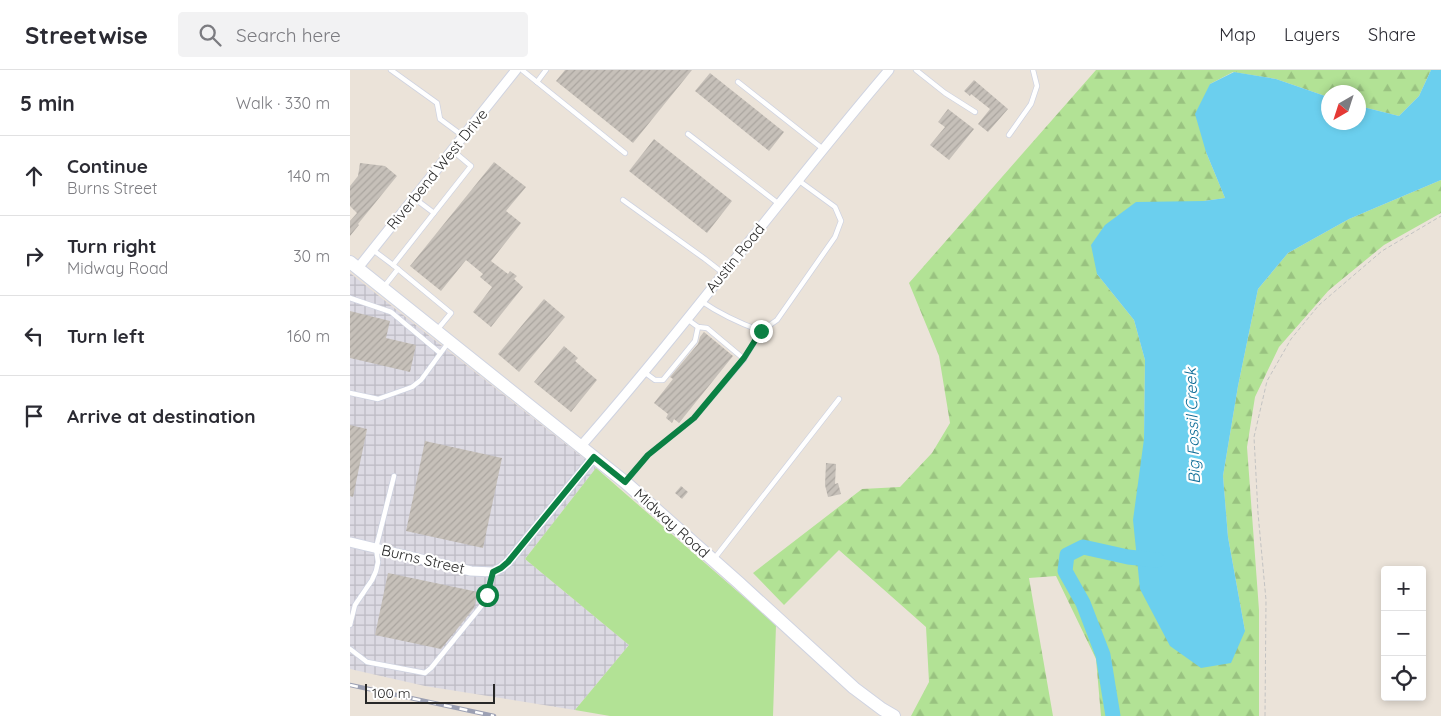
<!DOCTYPE html>
<html lang="en">
<head>
<meta charset="utf-8">
<style>
  body { margin:0; font-family:Quicksand,sans-serif; background:#f2f2f3; color:#2b2b33 }
  .controls { position:absolute; right:15px; bottom:15px; display:grid; overflow:hidden; border-radius:5px; box-shadow:0 2px 8px #0003 }
  .controls button { width:45px; height:45px; display:grid; place-items:center; padding:0; border:0; border-bottom:1px solid #e1e1e2; background:#fff; color:#2b2b33; font:25px sans-serif }
  .compass { position:absolute; left:971px; top:15px; width:45px; height:45px; border-radius:50%; background:#fff; box-shadow:0 2px 8px #0003; rotate:219deg }
  .scale { position:absolute; left:15px; bottom:12px; width:130px; box-sizing:border-box; padding-left:5px; border:2px solid #282828; border-top:0; font-size:14px; line-height:18px; white-space:nowrap; color:#282828; -webkit-text-stroke:4px #fff; paint-order:stroke }
  .stop { position:absolute; width:15px; height:15px; margin:-11px; border:4px solid #0b8043; border-radius:50%; background:#fff }
  .stop.end { background:#0b8043; border-color:#fff; box-shadow:0 1px 5px #0008 }
  .list { margin:0; padding:0; list-style:none }
  h2 { display:flex; justify-content:space-between; align-items:center; height:65px; margin:0; padding:0 20px; font-size:21px }
  h2 small { font-size:16px; font-weight:400; color:#7c7c81 }
  .list li { display:grid; grid-template-columns:32px 1fr auto; gap:15px; align-items:center; box-sizing:border-box; height:80px; padding:0 20px; border-top:1px solid #e1e1e2 }
  .list b { display:block; font-size:19px; white-space:nowrap }
  .list p { margin:0; font-size:16px; white-space:nowrap; color:#7c7c81 }
  .list em { font-size:16px; font-style:normal; color:#7c7c81 }
  .icon { flex:none; width:28px; height:28px; fill:none; stroke:currentColor; stroke-width:2; stroke-linecap:round; stroke-linejoin:round }
  .map { position:relative; flex:none; width:1091px; height:646px; overflow:hidden }
  header { display:flex; align-items:center; gap:30px; box-sizing:border-box; height:70px; padding:0 25px; background:#fff; border-bottom:1px solid #e1e1e2 }
  header strong { font-size:24px }
  nav { display:flex; gap:28px; margin-inline-start:auto; font-size:18px }
  .search { width:350px; height:45px; background:#f2f2f3; display:flex; align-items:center; gap:12px; box-sizing:border-box; padding:0 18px; border-radius:5px; color:#7c7c81; font-size:19px }
  main { display:flex }
  aside { flex:1; background:#fff }
  .map>svg:first-child { display:block }
  .industrial { fill:url(#industrial-grid) }
  .grass { fill:#b2e295 }
  .forest { fill:url(#forest-firs) }
  .water { fill:#6bcfee }
  .lines { fill:none; stroke-linecap:round; stroke-linejoin:round }
  .river { stroke:#6bcfee; stroke-width:15 }
  .building { fill:url(#building-hatch) }
  .lane-casing { stroke:#cfd3e1; stroke-width:6 }
  .street-casing { stroke:#cfd3e1; stroke-width:11 }
  .secondary-casing { stroke:#cfd3e1; stroke-width:14 }
  .path { stroke:#c3c3c3; stroke-width:1; stroke-dasharray:4 2.5; stroke-linecap:butt }
  .lane { stroke:#fff; stroke-width:4.5 }
  .street { stroke:#fff; stroke-width:9 }
  .secondary { stroke:#fff; stroke-width:12 }
  .rail-casing { stroke:#9ca0b3; stroke-width:4.5 }
  .rail { stroke:#fff; stroke-width:2.5; stroke-dasharray:8; stroke-linecap:butt }
  .route { stroke:#0b8043; stroke-width:6 }
  .labels { text-anchor:middle; dominant-baseline:central; stroke-width:4.5; stroke-linejoin:round; paint-order:stroke }
  .street-label { font-size:15px; fill:#282828; stroke:#fff }
  .water-label { font-size:16px; font-style:italic; fill:#0d6c97; stroke:#fff }
</style>
</head>
<body>
<header>
<strong>Streetwise</strong>
<div class="search"><svg class="icon" aria-label="search" viewBox="0 0 24 24"><circle cx="10" cy="10" r="6"/><path d="M15 15l6 6"/></svg>Search here</div>
<nav><a>Map</a><a>Layers</a><a>Share</a></nav>
</header>
<main>
<aside>
<h2>5 min<small>Walk · 330 m</small></h2>
<ul class="list">
<li><svg class="icon" aria-label="ahead" viewBox="0 0 24 24"><path d="M12 20V5M6 11l6-6 6 6"/></svg><div><b>Continue</b><p>Burns Street</p></div><em>140 m</em></li>
<li><svg class="icon" aria-label="right" viewBox="0 0 24 24"><path d="M7 20v-9h11M14 6l5 5-5 5"/></svg><div><b>Turn right</b><p>Midway Road</p></div><em>30 m</em></li>
<li><svg class="icon" aria-label="left" viewBox="0 0 24 24"><path d="M17 20v-9H6M10 6l-5 5 5 5"/></svg><div><b>Turn left</b></div><em>160 m</em></li>
<li><svg class="icon" aria-label="arrive" viewBox="0 0 24 24"><path d="M6 21V4h12l-3 4 3 4H6"/></svg><div><b>Arrive at destination</b></div></li>
</ul>
</aside>
<div class="map">
<svg width="1091" height="646" viewBox="0 0 1091 646">
  <defs>
    <pattern id="industrial-grid" width="8" height="8" patternUnits="userSpaceOnUse" patternTransform="scale(1.25)"><rect width="8" height="8" fill="#dcdae3"/><path d="M0 4h8M4 0v8" fill="none" stroke="#bdbbc3"/></pattern>
    <pattern id="forest-firs" width="22" height="20" patternUnits="userSpaceOnUse" patternTransform="scale(1.25)"><rect width="22" height="20" fill="#b2e295"/><path d="M5 1l3.5 6h-7zM16 11l3.5 6h-7z" fill="#99c280"/></pattern>
    <pattern id="building-hatch" width="6" height="6" patternUnits="userSpaceOnUse" patternTransform="scale(1.25)"><rect width="6" height="6" fill="#c6c0b9"/><path d="M-1 1l2-2M0 6l6-6M5 7l2-2" fill="none" stroke="#aaa59f"/></pattern>
  </defs>
  <rect width="100%" height="100%" fill="#ebe3d9"/>
  <!-- industrial -->
  <path class="industrial" d="M0,203L246,398L175,489L279,575L225,640L75,616L0,599Z"/>
  <!-- grass -->
  <path class="grass" d="M246,398L426,555L423,646H260L225,640L279,575L175,489Z"/>
  <!-- forest -->
  <path class="forest" d="M746,0H1081L1069,26L1049,46L1009,36L1008,22H978V27L926,9L883,2L860,14L856,82L875,128L854,131L747,204L784,250L795,290L794,369L895,561L878,467L873,406L888,316L908,219L938,183L999,149L1091,110V143L1034,175L979,220L929,277L905,327L897,377L909,540V646H751L746,589L706,506L679,508L703,646H561L579,612L576,557L489,480L434,535L403,503L512,419L550,417L582,383L600,353L589,286L559,213Z"/>
  <!-- water -->
  <path class="water" d="M1081,0H1091V110L999,149L938,183L908,219L888,316L873,406L878,467L895,561L881,593L851,598L820,576L790,519L783,450L794,369L795,290L784,250L747,204L741,175L755,155L786,132L854,131L875,128L856,82L845,44L860,14L884,2L926,9L978,27V52H1008L1009,36L1049,46L1069,26Z"/>
  <g class="lines">
    <!-- river -->
    <path class="river" d="M763,646L753,585L733,533L715,501L717,485L733,477L778,487L807,490"/>
  </g>
  <!-- building -->
  <g class="building">
    <path d="M215,0H342L283,73L206,11Z"/>
    <path d="M360,3L434,62L419,81L345,21Z"/>
    <path d="M624,10L658,39L638,62L628,54L640,39L621,24L620,26L614,21Z"/>
    <path d="M598,39L624,59L599,90L580,75L595,57L588,52Z"/>
    <path d="M304,69L382,131L357,163L279,101Z"/>
    <path d="M144,92L176,117L156,141L171,153L141,191L158,204L160,201L167,206L164,209L173,217L141,257L123,242L142,217L130,207L133,204L116,190L91,221L60,196Z"/>
    <path d="M10,93L35,96L47,106L8,154L9,155L0,166V151L7,143L0,136V116L8,106Z"/>
    <path d="M194,229L215,247L169,302L148,284Z"/>
    <path d="M0,241L40,251L36,268L66,275L60,302L0,288Z"/>
    <path d="M354,262L383,286L329,353L324,349L322,353L316,348L318,344L304,333L323,309L320,307L348,274L350,267Z"/>
    <path d="M214,276L228,288L225,291L247,310L221,342L184,312Z"/>
    <path d="M0,355L17,359L3,427L0,426Z"/>
    <path d="M75,371L152,388L133,478L56,461Z"/>
    <path d="M476,393L486,394L485,414L488,413L491,424L478,427L475,415Z"/>
    <path d="M331,416L338,422L332,429L325,423Z"/>
    <path d="M38,503L128,522L124,538L91,579L25,565Z"/>
  </g>
  <g class="lines">
    <defs>
      <g id="lane">
        <path d="M41,0L87,33L90,49L113,66"/>
        <path d="M172,0L275,83"/>
        <path d="M566,0L595,23L625,42"/>
        <path d="M187,12L196,0"/>
        <path d="M388,12L473,79"/>
        <path d="M338,64L429,134"/>
        <path d="M659,65L681,34L687,16L683,0"/>
        <path d="M64,128L84,143"/>
        <path d="M273,130L355,189L373,203"/>
        <path d="M23,180L43,195"/>
        <path d="M33,218L48,199"/>
        <path d="M0,228L41,242L90,283"/>
        <path d="M351,231C370,244 389,253 411,261L427,250L485,167L491,151L485,137L448,110"/>
        <path d="M337,249L348,257L357,258L394,289"/>
        <path d="M87,260L101,243L43,195L121,96L102,80"/>
        <path d="M294,302L305,310H313L345,271L348,257"/>
        <path d="M0,323L28,329L62,317L71,310L98,273"/>
        <path d="M276,411L298,385L344,348L394,289L411,261"/>
        <path d="M364,489L489,329"/>
        <path d="M0,555L5,535L22,510L26,501L28,492L26,478L44,406"/>
        <path d="M0,579L17,592L75,603L81,598L133,534L137,525L143,503"/>
      </g>
      <g id="street">
        <path d="M8,198L166,0"/>
        <path d="M231,376C338,254 434,123 539,0"/>
        <path d="M0,472L121,501L143,502L151,498L158,492L244,387"/>
      </g>
      <path id="secondary" d="M0,192L275,412L388,512L504,618L532,639L544,646"/>
    </defs>
    <!-- lane casing -->
    <use href="#lane" class="lane-casing"/>
    <!-- street casing -->
    <use href="#street" class="street-casing"/>
    <!-- secondary casing -->
    <use href="#secondary" class="secondary-casing"/>
    <!-- path -->
    <path class="path" d="M915,646L916,530L908,443L904,367L917,311L941,269L969,235L1032,181L1091,146"/>
    <!-- lane -->
    <use href="#lane" class="lane"/>
    <!-- street -->
    <use href="#street" class="street"/>
    <!-- secondary -->
    <use href="#secondary" class="secondary"/>
    <defs>
      <path id="rail" d="M0,615L144,646"/>
    </defs>
    <!-- rail casing -->
    <use href="#rail" class="rail-casing"/>
    <!-- rail -->
    <use href="#rail" class="rail"/>
  </g>
  <g class="lines">
    <!-- route -->
    <path class="route" d="M137,525L143,502L151,498L158,492L244,387L275,412L298,385L344,348L394,288L411,261"/>
  </g>
  <g class="labels">
    <!-- street labels -->
    <g class="street-label">
      <text transform="translate(87 99) rotate(-51)">Riverbend West Drive</text>
      <text transform="translate(385 188) rotate(-51)">Austin Road</text>
      <text transform="translate(322 453) rotate(42)">Midway Road</text>
      <text transform="translate(73 489) rotate(13)">Burns Street</text>
    </g>
    <!-- water labels -->
    <g class="water-label">
      <text transform="translate(842 356) rotate(-92)">Big Fossil Creek</text>
    </g>
  </g>
</svg>
<div class="controls">
<button>+</button>
<button>−</button>
<button><svg class="icon" aria-label="locate" viewBox="0 0 24 24"><circle cx="12" cy="12" r="6"/><path d="M12 2v4M12 18v4M2 12h4M18 12h4"/></svg></button>
</div>
<svg class="compass" viewBox="-18 -18 36 36"><path d="M0-13l5 13h-10z" fill="#e53935"/><path d="M0 13l5-13h-10z" fill="#7c7c81"/></svg>
<div class="scale">100 m</div>
<div class="stop" style="left:137px;top:525px"></div>
<div class="stop end" style="left:411px;top:261px"></div>
</div>
</main>
</body>
</html>
